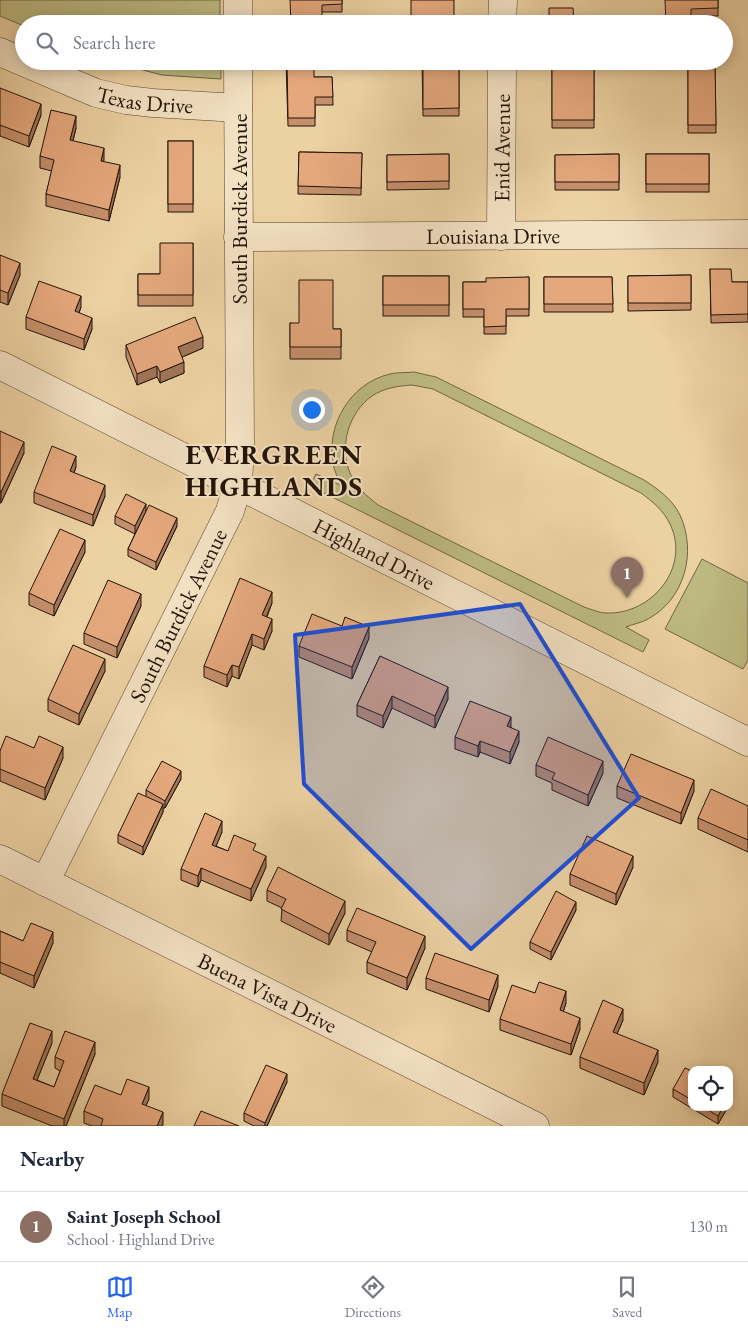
<!DOCTYPE html>
<html lang="en">
<head>
<meta charset="utf-8">
<style>
  body { margin:0; font-family:"EB Garamond",serif; background:#f2f2f3; color:#1f2937 }
  .controls { position:absolute; right:15px; bottom:15px; display:grid; overflow:hidden; border-radius:10px; box-shadow:0 2px 12px #0003 }
  .controls button { width:45px; height:45px; display:grid; place-items:center; padding:0; border:0; border-bottom:1px solid #e0e1e3; background:#fff; color:#1f2937; font:25px sans-serif }
  .you { position:absolute; left:311px; top:409px; width:18px; height:18px; margin:-12px; border:4px solid #fff; border-radius:50%; background:#1a73e8; box-shadow:0 0 0 8px #1a73e833 }
  .badge { display:grid; place-items:center; width:32px; height:32px; border-radius:50%; background:#2563eb; color:#fff; font-size:16px; font-weight:700 }
  .pin { position:absolute; translate:-50% -41px; filter:drop-shadow(0 1px 2px #0008) }
  .pin::after { content:''; position:absolute; top:26px; width:18px; height:15px; background:inherit; clip-path:polygon(0 0,100% 0,50% 100%) }
  .list { margin:0; padding:0; list-style:none }
  h2 { display:flex; justify-content:space-between; align-items:center; height:65px; margin:0; padding:0 20px; font-size:21px }
  h2 small { font-size:16px; font-weight:400; color:#747a83 }
  .list li { display:grid; grid-template-columns:32px 1fr auto; gap:15px; align-items:center; box-sizing:border-box; height:70px; padding:0 20px; border-top:1px solid #e0e1e3 }
  .list b { display:block; font-size:19px; white-space:nowrap }
  .list p { margin:0; font-size:16px; white-space:nowrap; color:#747a83 }
  .list em { font-size:16px; font-style:normal; color:#747a83 }
  .icon { flex:none; width:28px; height:28px; fill:none; stroke:currentColor; stroke-width:2; stroke-linecap:round; stroke-linejoin:round }
  .map { position:relative; flex:none; width:748px; height:1126px; overflow:hidden }
  .search { position:absolute; background:#fff; box-shadow:0 2px 12px #0003; left:15px; right:15px; top:15px; height:55px; display:flex; align-items:center; gap:12px; box-sizing:border-box; padding:0 18px; border-radius:28px; color:#747a83; font-size:19px }
  .sheet { height:135px; background:#fff }
  nav { display:flex; justify-content:space-around; align-items:center; box-sizing:border-box; height:70px; border-top:1px solid #e0e1e3; background:#fff; font-size:14px; color:#747a83 }
  nav a { display:grid; justify-items:center; gap:2px }
  nav .on { color:#2563eb }
  .map>svg:first-child { display:block }
  .green { fill:#bdba81; stroke:#706644; fill-rule:evenodd }
  .lines { fill:none; stroke-linecap:round; stroke-linejoin:round }
  .minor-casing { stroke:#55422e; stroke-width:29 }
  .minor { stroke:#f3e1c3; stroke-width:28 }
  .wall { fill:#c5906c; stroke:#231308 }
  .shaded-wall { fill:#a07658; stroke:#231308 }
  .building { fill:#e5a87d; stroke:#231308 }
  .marked { fill:#1d4ed8; fill-opacity:0.2; stroke:#1d4ed8; stroke-width:4; stroke-linejoin:round }
  .labels { text-anchor:middle; dominant-baseline:central; stroke-width:4; stroke-linejoin:round; paint-order:stroke }
  .street-label { font-size:22px; fill:#231308; stroke:#f3e1c3 }
  .district-label { font-size:28px; font-weight:bold; letter-spacing:1px; fill:#231308; stroke:#f3e1c3 }
</style>
</head>
<body>
<div class="map">
<svg width="748" height="1126" viewBox="0 0 748 1126">
  <rect width="100%" height="100%" fill="#ecd1a2"/>
  <filter id="stains"><feTurbulence type="fractalNoise" baseFrequency=".004" numOctaves="4"/><feColorMatrix values="0 0 0 0 .2 0 0 0 0 .09 0 0 0 0 .02 0 0 0 .5 -.17"/></filter>
  <radialGradient id="worn" r=".72"><stop offset=".6" stop-color="#630" stop-opacity="0"/><stop offset="1" stop-color="#630" stop-opacity=".3"/></radialGradient>
  <!-- green -->
  <g class="green">
    <path d="M0,0H220V24H24V26L0,16Z"/>
    <path d="M108,61H221V79L162,75Z"/>
    <path d="M414,372L436,377L644,480C658,489 672,499 680,515C697,552 685,599 648,619C641,623 633,624 626,627L649,640L643,652L310,486L316,474L340,485C338,478 334,470 333,463C326,424 351,383 390,374C398,372 406,373 414,372ZM412,385L433,389L641,493C653,502 663,510 670,524C691,567 652,615 606,613C599,613 591,609 584,607L378,505C367,496 355,487 350,473C339,447 348,413 372,396C384,388 398,386 412,385Z"/>
    <path d="M702,559L748,583V660L743,669L665,629Z"/>
  </g>
  <g class="lines">
    <defs>
      <g id="minor">
        <path d="M238,0V24"/>
        <path d="M502,24L503,0"/>
        <path id="s1" d="M0,52L96,93L126,100L153,103L238,108"/>
        <path id="s2" d="M501,236L502,61"/>
        <path id="s3" d="M238,237L748,234"/>
        <path id="s4" d="M0,365L748,742"/>
        <path id="s5" d="M0,859L535,1126"/>
        <path id="s6" d="M45,882L230,511L238,484L240,447L238,61"/>
      </g>
    </defs>
    <!-- minor casing -->
    <use href="#minor" class="minor-casing"/>
    <!-- minor -->
    <use href="#minor" class="minor"/>
  </g>
  <!-- wall -->
  <g class="wall">
    <path d="M290,0H342V12H322Z"/>
    <path d="M665,0H718V16H691Z"/>
    <path d="M286,61L314,77H332L333,105H315V126H288Z"/>
    <path d="M422,61H459V116H423Z"/>
    <path d="M550,61H594L550,62Z"/>
    <path d="M688,62H715L716,133H688Z"/>
    <path d="M552,66L594,67V128H552Z"/>
    <path d="M0,88L41,115L29,147L0,136Z"/>
    <path d="M76,128L73,141L104,160L103,161L120,177L109,221L46,206V194L52,171L40,168V156Z"/>
    <rect x="168" y="141" width="25" height="71"/>
    <path d="M299,152L362,153L361,195L298,194Z"/>
    <path d="M449,154V189L387,190V155Z"/>
    <path d="M619,154V190H555V155Z"/>
    <rect x="646" y="154" width="63" height="38"/>
    <path d="M193,243V306H138V274H160Z"/>
    <path d="M0,255L20,275L8,305L0,302Z"/>
    <path d="M710,269L732,282H748V322L711,323Z"/>
    <path d="M691,275V310L628,311V276Z"/>
    <rect x="383" y="276" width="66" height="40"/>
    <path d="M529,277V316H506V334H484V317H463V282H486Z"/>
    <path d="M544,277H612L613,312H544Z"/>
    <path d="M81,307L79,313L92,329L84,350L26,329V317Z"/>
    <path d="M290,323L333,329H341V359H290Z"/>
    <path d="M126,345L203,348L182,357L184,373L160,383L157,377L137,385L126,357Z"/>
    <path d="M0,431L24,453L1,503H0Z"/>
    <path d="M76,467L74,473L105,496L93,526L34,503V492Z"/>
    <path d="M146,510L177,526L156,570L128,556V549L135,534L115,524V516Z"/>
    <path d="M85,552L54,616L29,605V593Z"/>
    <path d="M272,603L267,617L272,631L264,650L252,645L239,679L232,676L227,687L204,677V666Z"/>
    <path d="M141,606L117,658L84,644V633Z"/>
    <path d="M369,638L352,679L299,657V646Z"/>
    <path d="M380,656L448,699L435,728L392,708L383,728L357,716V705Z"/>
    <path d="M105,671L79,725L48,711V699Z"/>
    <path d="M511,727L519,742L510,764L480,752L478,757L455,749V737Z"/>
    <path d="M34,748L63,758L45,800L0,781V751Z"/>
    <path d="M536,765L603,773L588,806L552,790V783L536,776Z"/>
    <path d="M181,779L165,808H163V812L143,855L118,843V835L146,796V790Z"/>
    <path d="M617,786L694,791L681,824L617,798Z"/>
    <path d="M748,806V852L698,829V818Z"/>
    <path d="M222,832L216,846L266,867L251,901L201,880L198,887L181,880V869Z"/>
    <path d="M633,867L616,905L570,885V874Z"/>
    <path d="M267,890L345,913L329,945L281,921L282,908L267,901Z"/>
    <path d="M576,910L551,960L530,949V942Z"/>
    <path d="M347,930L425,948L407,990L367,973V962L372,952L347,941Z"/>
    <path d="M0,931L23,941L53,943L34,988L0,973Z"/>
    <path d="M426,978L498,986L489,1012L426,989Z"/>
    <path d="M535,993L566,1003L563,1012L580,1029L571,1055L500,1030V1019Z"/>
    <path d="M623,1020L617,1034L658,1062L644,1095L580,1068V1057Z"/>
    <path d="M52,1043L37,1080L54,1087L60,1071L55,1068V1057L95,1054L66,1126H52L2,1106V1094Z"/>
    <path d="M692,1071V1107H728L718,1124L673,1097V1089Z"/>
    <path d="M287,1082L267,1126H254L244,1121V1113Z"/>
    <path d="M121,1095L149,1099L146,1105L163,1124L162,1126H92L84,1123V1111Z"/>
  </g>
  <!-- shaded-wall -->
  <g class="shaded-wall">
    <path d="M41,104V115L29,147V136Z"/>
    <path d="M76,116V128L70,152V140Z"/>
    <path d="M104,148V160L101,172V161Z"/>
    <path d="M120,165V177L109,221V210Z"/>
    <path d="M20,263V275L8,305V293Z"/>
    <path d="M81,296V307L75,323V311Z"/>
    <path d="M92,318V329L84,350V339Z"/>
    <path d="M203,337V348L178,359V347Z"/>
    <path d="M184,362V373L160,383V372Z"/>
    <path d="M157,366V377L137,385V374Z"/>
    <path d="M24,442V453L1,503V492Z"/>
    <path d="M76,456V467L70,483V471Z"/>
    <path d="M105,485V496L93,526V515Z"/>
    <path d="M146,504V512L135,534V526Z"/>
    <path d="M177,518V526L156,570V562Z"/>
    <path d="M85,540V552L54,616V605Z"/>
    <path d="M272,592V603L262,627V615Z"/>
    <path d="M141,594V606L117,658V647Z"/>
    <path d="M272,619V631L264,650V639Z"/>
    <path d="M369,627V638L352,679V667Z"/>
    <path d="M252,634V645L239,679V667Z"/>
    <path d="M105,659V671L79,725V714Z"/>
    <path d="M232,665V676L227,687V675Z"/>
    <path d="M448,687V699L435,728V716Z"/>
    <path d="M392,696V708L383,728V716Z"/>
    <path d="M511,717V729L507,726Z"/>
    <path d="M519,731V742L510,764V752Z"/>
    <path d="M480,741V752L478,757V746Z"/>
    <path d="M63,747V758L45,800V788Z"/>
    <path d="M603,761V773L588,806V795Z"/>
    <path d="M181,771V779L165,808V801Z"/>
    <path d="M694,780V791L681,824V813Z"/>
    <path d="M163,804V812L143,855V847Z"/>
    <path d="M222,821V832L212,856V845Z"/>
    <path d="M266,856V867L251,901V889Z"/>
    <path d="M633,856V867L616,905V894Z"/>
    <path d="M201,868V880L198,887V876Z"/>
    <path d="M345,901V913L329,945V934Z"/>
    <path d="M576,902V910L551,960V952Z"/>
    <path d="M53,932V943L34,988V976Z"/>
    <path d="M425,936V948L407,990V978Z"/>
    <path d="M498,975V986L489,1012V1000Z"/>
    <path d="M566,991V1003L560,1022V1010Z"/>
    <path d="M623,1009V1020L613,1043V1032Z"/>
    <path d="M580,1018V1029L571,1055V1044Z"/>
    <path d="M52,1031V1043L33,1090V1079Z"/>
    <path d="M95,1042V1054L66,1126H64V1119Z"/>
    <path d="M658,1050V1062L644,1095V1083Z"/>
    <path d="M287,1074V1082L267,1126H265V1123Z"/>
    <path d="M149,1087V1099L142,1115V1104Z"/>
    <path d="M731,1095V1102L729,1105V1098Z"/>
    <path d="M723,1107H728L718,1124V1116Z"/>
    <path d="M163,1112V1124L162,1126H157Z"/>
  </g>
  <!-- building -->
  <g class="building">
    <path d="M290,0H342V4L322,5V24H291Z"/>
    <rect x="411" y="0" width="43" height="24"/>
    <path d="M665,0H718V8L691,9V24H666Z"/>
    <path d="M549,8H573L574,24H549Z"/>
    <path d="M287,61H314V77H332L333,97H315V118H288Z"/>
    <path d="M423,61H459V108L423,109Z"/>
    <path d="M688,62H715L716,125H688Z"/>
    <path d="M552,66L594,67V120H552Z"/>
    <path d="M0,88L41,104L29,136L0,125Z"/>
    <path d="M51,110L76,116L70,140L104,148L101,161L120,165L109,210L46,194L54,160L40,156Z"/>
    <rect x="168" y="141" width="25" height="63"/>
    <path d="M299,152L362,153L361,188L298,186Z"/>
    <path d="M449,154V181L387,182V155Z"/>
    <path d="M619,154V182H555V155Z"/>
    <rect x="646" y="154" width="63" height="30"/>
    <path d="M160,243H193V295H138V274H160Z"/>
    <path d="M0,255L20,263L8,293L0,290Z"/>
    <path d="M710,269H731L732,282H748V314L711,315Z"/>
    <path d="M691,275V303H628V276Z"/>
    <rect x="383" y="276" width="66" height="29"/>
    <path d="M529,277V309H506V326L484,327V309H463V282H486V278Z"/>
    <path d="M544,277H612L613,304H544Z"/>
    <path d="M299,280H333V329H341V347H290V323H299Z"/>
    <path d="M39,281L81,296L75,311L92,318L84,339L26,317Z"/>
    <path d="M195,317L203,337L178,347L184,362L160,372L157,366L137,374L126,345Z"/>
    <path d="M0,431L24,442L1,492L0,491Z"/>
    <path d="M52,446L76,456L70,471L105,485L93,515L34,492Z"/>
    <path d="M126,494L146,504L135,526L115,516Z"/>
    <path d="M149,505L177,518L156,562L128,549Z"/>
    <path d="M60,529L85,540L54,605L29,593Z"/>
    <path d="M240,578L272,592L262,615L272,619L264,639L252,634L239,667L232,665L227,675L204,666Z"/>
    <path d="M108,580L141,594L117,647L84,633Z"/>
    <path d="M312,614L342,626L345,617L369,627L352,667L299,646Z"/>
    <path d="M73,645L105,659L79,714L48,699Z"/>
    <path d="M380,656L448,687L435,716L392,696L383,716L357,705Z"/>
    <path d="M470,701L511,717L507,726L519,731L510,752L480,741L478,746L455,737Z"/>
    <path d="M6,736L34,748L39,736L63,747L45,788L0,769V751Z"/>
    <path d="M548,737L603,761L588,795L552,779L555,773L536,765Z"/>
    <path d="M631,754L694,780L681,813L617,786Z"/>
    <path d="M162,761L181,771L165,801L146,790Z"/>
    <path d="M711,789L748,806V840L698,818Z"/>
    <path d="M138,793L163,804L143,847L118,835Z"/>
    <path d="M205,813L222,821L212,845L228,851L234,835L256,844L253,850L266,856L251,889L201,868L198,876L181,869Z"/>
    <path d="M587,836L633,856L616,894L570,874Z"/>
    <path d="M278,867L345,901L329,934L281,909L286,899L267,890Z"/>
    <path d="M556,891L576,902L551,952L530,942Z"/>
    <path d="M357,908L425,936L407,978L367,962L376,942L347,930Z"/>
    <path d="M31,923L53,932L34,976L0,962V931L23,941Z"/>
    <path d="M435,953L498,975L489,1000L426,978Z"/>
    <path d="M539,982L566,991L560,1010L580,1018L571,1044L500,1019L512,985L535,993Z"/>
    <path d="M603,1000L623,1009L613,1032L658,1050L644,1083L580,1057Z"/>
    <path d="M30,1023L52,1031L33,1079L54,1087L64,1061L55,1057L65,1031L95,1042L64,1119L2,1094Z"/>
    <path d="M266,1065L287,1074L265,1123L244,1113Z"/>
    <path d="M685,1068L692,1071V1100L673,1089Z"/>
    <path d="M127,1079L149,1087L142,1104L163,1112L157,1126H101L103,1119L84,1111L95,1085L121,1095Z"/>
    <path d="M703,1107H723L718,1116Z"/>
    <path d="M201,1111L239,1126H194Z"/>
  </g>
  <!-- marked area -->
  <path class="marked" d="M520,604L639,798L471,949L304,784L295,635Z"/>
  <g class="labels">
    <!-- street labels -->
    <g class="street-label">
      <text stroke="none"><textPath href="#s1" startOffset="154">Texas Drive</textPath></text>
      <text stroke="none"><textPath href="#s2" startOffset="88">Enid Avenue</textPath></text>
      <text transform="translate(239 209) rotate(-90)">South Burdick Avenue</text>
      <text stroke="none"><textPath href="#s3" startOffset="255">Louisiana Drive</textPath></text>
      <text stroke="none"><textPath href="#s4" startOffset="419">Highland Drive</textPath></text>
      <text stroke="none"><textPath href="#s6" startOffset="298">South Burdick Avenue</textPath></text>
      <text stroke="none"><textPath href="#s5" startOffset="299">Buena Vista Drive</textPath></text>
    </g>
    <!-- district labels -->
    <g class="district-label">
      <text x="274" y="454">EVERGREEN<tspan x="274" dy="32">HIGHLANDS</tspan></text>
    </g>
  </g>
  <rect width="100%" height="100%" filter="url(#stains)"/>
  <rect width="100%" height="100%" fill="url(#worn)"/>
</svg>
<div class="controls">
<button><svg class="icon" aria-label="locate" viewBox="0 0 24 24"><circle cx="12" cy="12" r="6"/><path d="M12 2v4M12 18v4M2 12h4M18 12h4"/></svg></button>
</div>
<div class="you"></div>
<div class="pin badge" style="left:627px;top:598px;background:#8d6e63">1</div>
<div class="search"><svg class="icon" aria-label="search" viewBox="0 0 24 24"><circle cx="10" cy="10" r="6"/><path d="M15 15l6 6"/></svg>Search here</div>
</div>
<section class="sheet">
<h2>Nearby<small></small></h2>
<ul class="list">
<li><span class="badge" style="background:#8d6e63">1</span><div><b>Saint Joseph School</b><p>School · Highland Drive</p></div><em>130 m</em></li>
</ul>
</section>
<nav>
<a class="on"><svg class="icon" aria-label="map" viewBox="0 0 24 24"><path d="M3 6l6-2 6 2 6-2v14l-6 2-6-2-6 2zM9 4v14M15 6v14"/></svg>Map</a>
<a><svg class="icon" aria-label="directions" viewBox="0 0 24 24"><path d="M12 3l9 9-9 9-9-9zM9 14v-3h6M13 9l2 2-2 2"/></svg>Directions</a>
<a><svg class="icon" aria-label="saved" viewBox="0 0 24 24"><path d="M7 4h10v16l-5-4-5 4z"/></svg>Saved</a>
</nav>
</body>
</html>
